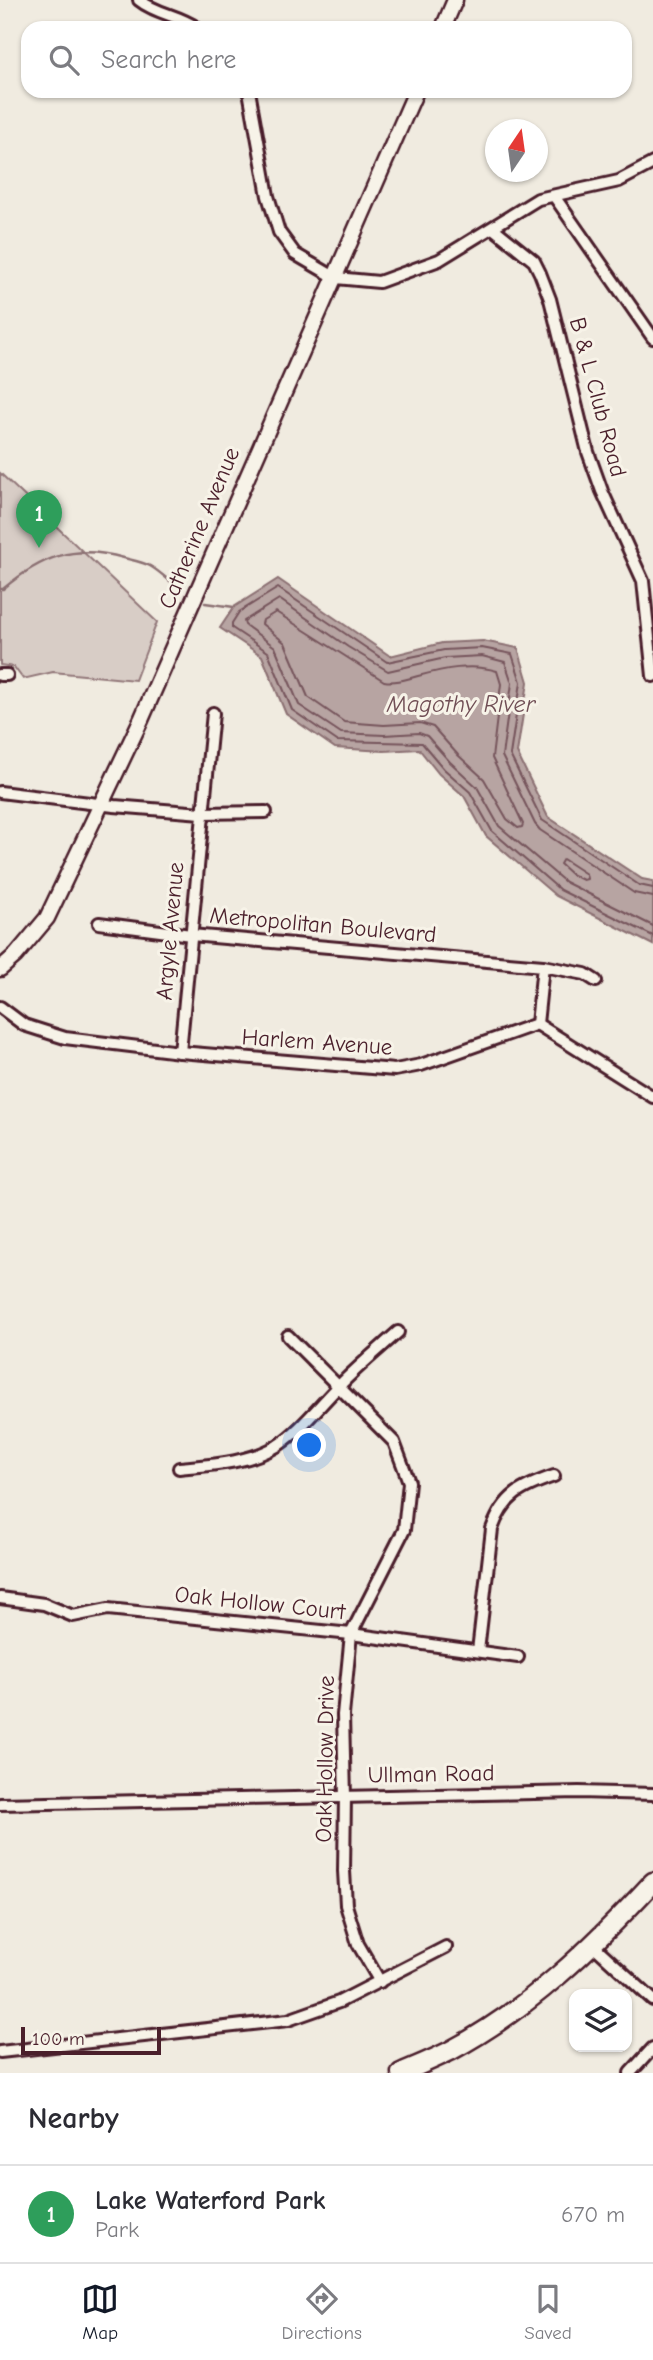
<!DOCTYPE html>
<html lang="en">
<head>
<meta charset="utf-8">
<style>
  body { margin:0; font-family:"Comic Neue",sans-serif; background:#f7f7f7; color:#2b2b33 }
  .controls { position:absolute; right:21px; bottom:21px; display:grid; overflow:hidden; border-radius:14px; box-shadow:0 2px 5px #0004 }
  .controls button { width:63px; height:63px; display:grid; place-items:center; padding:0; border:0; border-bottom:2px solid #e1e1e2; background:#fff; color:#2b2b33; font:35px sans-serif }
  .compass { position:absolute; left:485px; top:119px; width:63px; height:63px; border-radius:50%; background:#fff; box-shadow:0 2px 5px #0004; rotate:13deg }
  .scale { position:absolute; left:21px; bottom:18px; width:140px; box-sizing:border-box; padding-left:7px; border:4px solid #4a1f2b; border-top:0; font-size:19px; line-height:24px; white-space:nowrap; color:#4a1f2b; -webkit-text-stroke:5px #f7f3e8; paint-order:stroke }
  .you { position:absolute; left:310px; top:1446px; width:24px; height:24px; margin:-18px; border:5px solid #fff; border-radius:50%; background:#1a73e8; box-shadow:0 0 0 10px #1a73e833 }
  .badge { display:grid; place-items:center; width:46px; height:46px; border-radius:50%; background:#111827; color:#fff; font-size:23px; font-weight:700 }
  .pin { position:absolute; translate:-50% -58px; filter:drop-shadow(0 2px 4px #0008) }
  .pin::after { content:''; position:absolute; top:37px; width:24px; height:21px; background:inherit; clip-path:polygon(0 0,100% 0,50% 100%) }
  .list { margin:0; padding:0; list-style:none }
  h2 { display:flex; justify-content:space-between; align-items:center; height:91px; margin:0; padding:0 28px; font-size:30px }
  h2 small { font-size:23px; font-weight:400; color:#7c7c81 }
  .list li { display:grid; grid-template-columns:46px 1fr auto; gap:21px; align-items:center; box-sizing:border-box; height:98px; padding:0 28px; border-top:2px solid #e1e1e2 }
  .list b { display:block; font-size:26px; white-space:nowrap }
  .list p { margin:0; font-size:23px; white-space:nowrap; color:#7c7c81 }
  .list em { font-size:23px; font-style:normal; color:#7c7c81 }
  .icon { flex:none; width:38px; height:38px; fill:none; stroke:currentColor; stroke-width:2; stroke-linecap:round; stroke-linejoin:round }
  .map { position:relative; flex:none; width:653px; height:2073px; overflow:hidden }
  .search { position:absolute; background:#fff; box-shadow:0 2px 5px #0004; left:21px; right:21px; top:21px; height:77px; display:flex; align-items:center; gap:18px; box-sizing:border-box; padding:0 24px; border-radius:21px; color:#7c7c81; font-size:26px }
  .sheet { height:189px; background:#fff }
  nav { display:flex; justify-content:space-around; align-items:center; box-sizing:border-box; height:98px; border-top:2px solid #e1e1e2; background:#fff; font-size:19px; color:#7c7c81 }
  nav a { display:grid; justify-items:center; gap:4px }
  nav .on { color:#111827 }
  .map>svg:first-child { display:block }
  .green { fill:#d8cdc6; stroke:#917678; stroke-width:2 }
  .water { fill:#b7a4a2; stroke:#8b6f72; stroke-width:2 }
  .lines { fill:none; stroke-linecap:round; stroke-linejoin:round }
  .shore { stroke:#76545b; stroke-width:2 }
  .stream { stroke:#8b6f72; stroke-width:2.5 }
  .minor-casing { stroke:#4a1f2b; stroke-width:16 }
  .tertiary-casing { stroke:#4a1f2b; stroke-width:19 }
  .primary-casing { stroke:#4a1f2b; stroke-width:23 }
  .minor { stroke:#f7f3e8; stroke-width:10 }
  .tertiary { stroke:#f7f3e8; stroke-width:14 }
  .primary { stroke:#f7f3e8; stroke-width:18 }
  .labels { text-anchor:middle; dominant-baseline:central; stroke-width:6; stroke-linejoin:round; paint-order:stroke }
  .street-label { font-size:23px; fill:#4a1f2b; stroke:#f7f3e8 }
  .water-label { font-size:24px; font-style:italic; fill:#704e55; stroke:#f7f3e8 }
</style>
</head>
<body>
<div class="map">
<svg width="653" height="2073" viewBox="0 0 653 2073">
  <rect width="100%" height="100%" fill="#f0ebe0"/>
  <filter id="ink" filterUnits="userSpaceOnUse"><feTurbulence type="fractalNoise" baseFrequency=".0143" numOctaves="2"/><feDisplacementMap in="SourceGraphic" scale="14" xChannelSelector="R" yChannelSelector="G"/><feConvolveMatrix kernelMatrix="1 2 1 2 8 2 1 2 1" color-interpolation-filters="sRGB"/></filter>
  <g filter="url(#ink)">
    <!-- green -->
    <path class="green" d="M0,473L157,622L135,680L53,672L23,679L14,667L0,665Z"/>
    <!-- water -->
    <path class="water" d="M278,579L390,656L442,643L483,641L518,648L528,682L517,753L548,817L642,879L653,881V945L556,896L486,836L464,796L439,774L419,749L384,751L335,748L286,714L262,656L220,628L234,607Z"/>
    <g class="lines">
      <!-- shore -->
      <g class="shore">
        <path d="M276,612L384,681C396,683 407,679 418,676C444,669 471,663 497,671L501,684L492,758L523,824L522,827L518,828L507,819L484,779L458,755L433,727L420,723L384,725L344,722L308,697L285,643L262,624L263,620Z"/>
        <path d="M563,859L586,874L587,879L583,880L571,874L560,864Z"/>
        <path d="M653,888L639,885L542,820L510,755L521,682L512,654L482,648L444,650L387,662L278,588L239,612L232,623V628L268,652L292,710L337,741L422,743L444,769L470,792L492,831L560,890L653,936"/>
        <path d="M653,897L634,893L540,830L535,824L502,756L512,683L505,662L482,656L445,658L388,671L348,647L279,599L244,621L245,625L275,647L299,705L341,733L384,735L419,733L427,736L450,762L477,787L499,826L565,882L653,926"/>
      </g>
      <!-- stream -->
      <g class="stream">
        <path d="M0,589H3C42,556 74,544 124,558C132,560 143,562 150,566C159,571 168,580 176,586"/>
        <path d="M205,603L234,607"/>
      </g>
      <defs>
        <g id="minor">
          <path d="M139,0C156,14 179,15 197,28"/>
          <path d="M249,91L268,196L279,232L295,254L336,278L379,282L439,260L538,199L619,181L653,163"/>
          <path d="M554,196L653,338"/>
          <path d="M493,228L534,261L540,273L550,299L588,452L602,491L643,581L653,676"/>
          <path d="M0,675H7"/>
          <path d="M0,792L114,806L202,813L266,812"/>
          <path d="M99,923L191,935L543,966L585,974L596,981"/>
          <path d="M0,1007L24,1025L65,1038L180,1052L395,1070L421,1065L537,1024"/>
          <path d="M537,1024L653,1097"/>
          <path d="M537,1024L543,966"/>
          <path d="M180,1052L213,713"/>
          <path d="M288,1336L394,1442L409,1482L404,1530L351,1634L343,1715L345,1797L344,1871L346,1905L358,1944L380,1982"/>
          <path d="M179,1468C210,1465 249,1463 277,1446C301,1430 319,1406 339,1386C357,1367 378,1350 398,1332"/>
          <path d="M0,1598L44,1604L73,1616L108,1609L351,1634L518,1657"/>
          <path d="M478,1651L492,1529C504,1495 522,1487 554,1476"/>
          <path d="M0,1804L579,1792L653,1794"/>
          <path d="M593,1945L653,2000"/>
          <path d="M0,2052L288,2020L339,2002L446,1947"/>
          <path d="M630,2073L653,2048"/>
        </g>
        <g id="tertiary">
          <path d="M443,28L455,0"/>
          <path d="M0,969L16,955L47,918L141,720L416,91"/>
        </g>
        <path id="primary" d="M401,2073C417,2066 434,2059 450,2051C529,2009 593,1947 653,1882"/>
      </defs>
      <!-- minor casing -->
      <use href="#minor" class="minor-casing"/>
      <!-- tertiary casing -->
      <use href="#tertiary" class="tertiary-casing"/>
      <!-- primary casing -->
      <use href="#primary" class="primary-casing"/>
      <!-- minor -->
      <use href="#minor" class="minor"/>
      <!-- tertiary -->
      <use href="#tertiary" class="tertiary"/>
      <!-- primary -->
      <use href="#primary" class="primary"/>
    </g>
  </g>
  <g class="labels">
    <!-- street labels -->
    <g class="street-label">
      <text transform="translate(598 397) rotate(75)">B &amp; L Club Road</text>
      <text transform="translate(199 528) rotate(-67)">Catherine Avenue</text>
      <text transform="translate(323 925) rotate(5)">Metropolitan Boulevard</text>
      <text transform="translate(170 931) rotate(-85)">Argyle Avenue</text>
      <text transform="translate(317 1042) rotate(4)">Harlem Avenue</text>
      <text transform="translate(260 1603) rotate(6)">Oak Hollow Court</text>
      <text transform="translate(325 1759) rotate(-89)">Oak Hollow Drive</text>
      <text transform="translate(431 1774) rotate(-1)">Ullman Road</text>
    </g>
    <!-- water labels -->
    <g class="water-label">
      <text x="461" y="704">Magothy River</text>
    </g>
  </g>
</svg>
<div class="controls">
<button><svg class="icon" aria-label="layers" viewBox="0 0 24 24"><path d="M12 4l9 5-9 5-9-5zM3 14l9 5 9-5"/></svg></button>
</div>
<svg class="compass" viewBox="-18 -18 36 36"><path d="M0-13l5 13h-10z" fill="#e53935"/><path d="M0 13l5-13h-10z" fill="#7c7c81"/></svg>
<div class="scale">100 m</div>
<div class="you"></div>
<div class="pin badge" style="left:39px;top:548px;background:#2e9e5b">1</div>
<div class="search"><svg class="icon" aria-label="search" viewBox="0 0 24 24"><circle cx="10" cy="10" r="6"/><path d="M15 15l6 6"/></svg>Search here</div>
</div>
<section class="sheet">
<h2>Nearby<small></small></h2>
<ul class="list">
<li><span class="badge" style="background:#2e9e5b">1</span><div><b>Lake Waterford Park</b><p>Park</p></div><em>670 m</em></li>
</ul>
</section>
<nav>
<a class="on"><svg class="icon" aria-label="map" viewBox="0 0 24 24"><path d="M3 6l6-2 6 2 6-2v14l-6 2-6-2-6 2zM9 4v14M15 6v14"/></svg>Map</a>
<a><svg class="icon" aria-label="directions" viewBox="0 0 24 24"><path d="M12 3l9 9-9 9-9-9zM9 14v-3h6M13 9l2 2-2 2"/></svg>Directions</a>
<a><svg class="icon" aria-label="saved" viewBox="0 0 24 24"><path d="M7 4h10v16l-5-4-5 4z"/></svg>Saved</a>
</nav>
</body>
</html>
